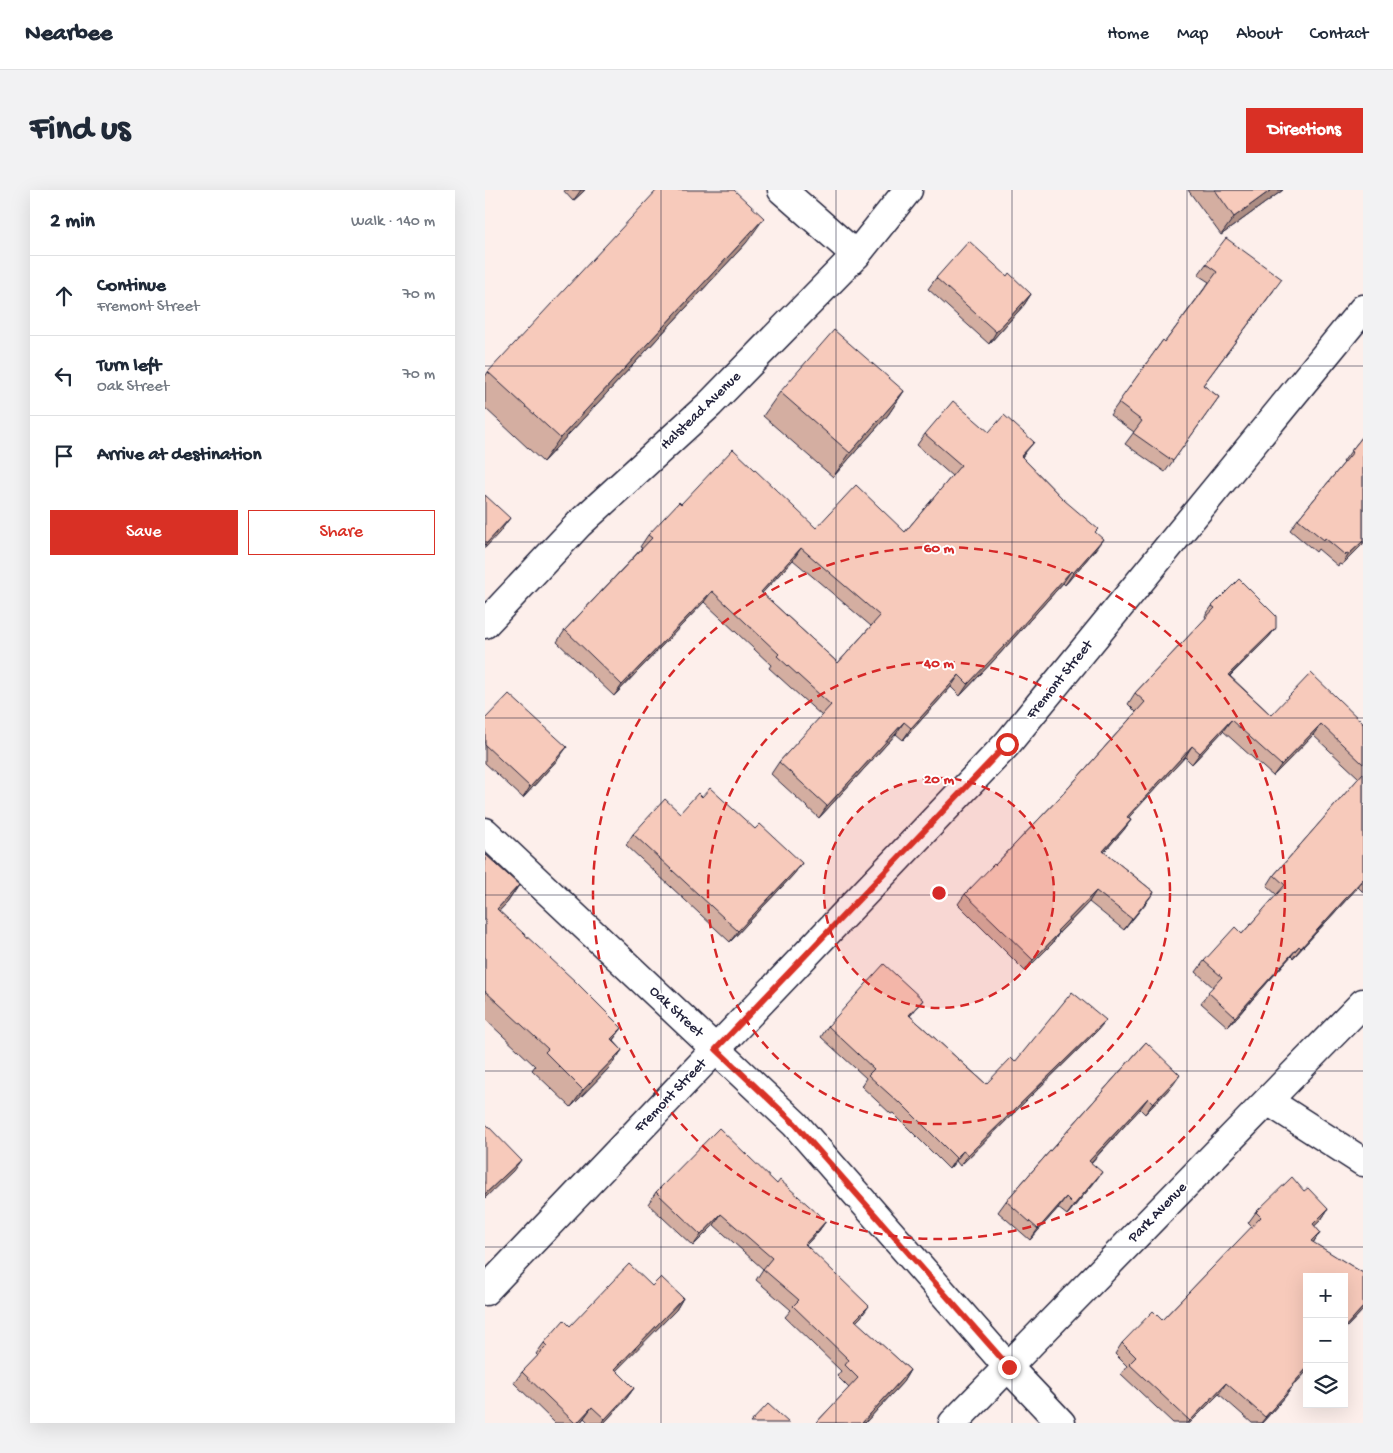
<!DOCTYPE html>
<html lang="en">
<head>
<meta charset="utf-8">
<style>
  body { margin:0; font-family:"Gochi Hand",sans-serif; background:#f2f2f3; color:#1f2937 }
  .controls { position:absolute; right:15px; bottom:15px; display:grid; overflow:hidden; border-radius:0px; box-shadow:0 5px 20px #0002 }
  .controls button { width:45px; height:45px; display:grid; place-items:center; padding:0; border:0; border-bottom:1px solid #e0e1e3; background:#fff; color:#1f2937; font:25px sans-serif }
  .stop { position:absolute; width:15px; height:15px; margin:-11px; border:4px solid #d93025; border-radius:50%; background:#fff }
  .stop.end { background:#d93025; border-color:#fff; box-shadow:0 1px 5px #0008 }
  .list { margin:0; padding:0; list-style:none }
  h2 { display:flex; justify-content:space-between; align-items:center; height:65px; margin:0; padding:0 20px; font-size:21px }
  h2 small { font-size:16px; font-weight:400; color:#747a83 }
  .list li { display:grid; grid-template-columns:32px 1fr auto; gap:15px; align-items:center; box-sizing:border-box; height:80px; padding:0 20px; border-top:1px solid #e0e1e3 }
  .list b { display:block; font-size:19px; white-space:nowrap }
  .list p { margin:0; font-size:16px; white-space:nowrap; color:#747a83 }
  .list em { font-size:16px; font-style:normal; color:#747a83 }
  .actions { display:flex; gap:10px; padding:15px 20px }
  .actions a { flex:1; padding:11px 0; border:1px solid #d93025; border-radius:0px; text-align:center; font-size:18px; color:#d93025 }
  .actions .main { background:#d93025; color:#fff }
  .icon { flex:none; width:28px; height:28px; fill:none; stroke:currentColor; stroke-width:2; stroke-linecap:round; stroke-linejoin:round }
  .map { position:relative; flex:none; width:878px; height:1233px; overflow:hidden; border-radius:0px }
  header { display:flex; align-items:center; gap:30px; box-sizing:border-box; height:70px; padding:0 25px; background:#fff; border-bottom:1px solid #e0e1e3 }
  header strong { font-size:24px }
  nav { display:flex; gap:28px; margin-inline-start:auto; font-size:18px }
  .intro { display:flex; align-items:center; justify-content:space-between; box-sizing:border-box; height:120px; padding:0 30px }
  h1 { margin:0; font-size:35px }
  .button { padding:12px 22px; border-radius:0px; background:#d93025; color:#fff; font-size:18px; font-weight:700 }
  main { display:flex; gap:30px; padding:0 30px }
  aside { flex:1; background:#fff; border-radius:0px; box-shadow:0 5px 20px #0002 }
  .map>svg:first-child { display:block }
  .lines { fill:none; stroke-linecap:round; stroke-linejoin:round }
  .minor-casing { stroke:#22223b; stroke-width:31 }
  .minor { stroke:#fff; stroke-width:28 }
  .wall { fill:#d4aea1; stroke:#22223b; fill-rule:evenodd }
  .shaded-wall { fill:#ad8d83; stroke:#22223b }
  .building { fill:#f7cabb; stroke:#22223b; fill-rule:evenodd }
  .route { stroke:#d93025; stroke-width:6 }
  .grid { fill:none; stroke:#22223b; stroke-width:1; stroke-opacity:0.55 }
  .ring { fill:none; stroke:#d62828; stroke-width:2.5; stroke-dasharray:9 6 }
  .labels { text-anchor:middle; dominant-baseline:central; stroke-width:4; stroke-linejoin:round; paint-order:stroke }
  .street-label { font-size:15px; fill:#22223b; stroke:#fff }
  .centre { fill:#d62828; stroke:#fff; stroke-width:2.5 }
  .ring-label { font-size:15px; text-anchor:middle; font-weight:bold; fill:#d62828; stroke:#fff; stroke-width:4; stroke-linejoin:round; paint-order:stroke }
</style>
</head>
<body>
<header>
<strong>Nearbee</strong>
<nav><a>Home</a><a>Map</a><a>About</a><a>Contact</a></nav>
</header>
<div class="intro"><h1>Find us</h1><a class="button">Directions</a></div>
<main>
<aside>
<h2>2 min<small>Walk · 140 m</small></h2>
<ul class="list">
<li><svg class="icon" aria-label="ahead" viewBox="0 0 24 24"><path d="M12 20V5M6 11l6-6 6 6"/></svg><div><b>Continue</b><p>Fremont Street</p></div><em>70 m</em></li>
<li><svg class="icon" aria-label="left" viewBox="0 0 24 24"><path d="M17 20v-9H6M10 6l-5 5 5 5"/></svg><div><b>Turn left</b><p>Oak Street</p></div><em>70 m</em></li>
<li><svg class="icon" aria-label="arrive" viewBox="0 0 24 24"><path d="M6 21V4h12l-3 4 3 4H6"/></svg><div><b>Arrive at destination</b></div></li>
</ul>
<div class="actions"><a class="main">Save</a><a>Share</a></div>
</aside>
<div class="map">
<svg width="878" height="1233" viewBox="0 0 878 1233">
  <rect width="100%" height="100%" fill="#fdefeb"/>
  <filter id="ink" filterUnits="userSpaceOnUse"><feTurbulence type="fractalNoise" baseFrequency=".02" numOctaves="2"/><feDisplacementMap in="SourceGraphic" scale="10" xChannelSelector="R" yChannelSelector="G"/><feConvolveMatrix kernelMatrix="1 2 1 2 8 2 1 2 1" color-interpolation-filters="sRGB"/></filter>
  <g filter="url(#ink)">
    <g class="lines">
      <defs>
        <g id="minor">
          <path d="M297,0L371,65"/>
          <path d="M0,434L94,334L225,214L371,65L423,0"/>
          <path d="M0,642L310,934L523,1177L576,1233"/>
          <path d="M783,911L878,972"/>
          <path d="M0,1101L522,554L878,119"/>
          <path d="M468,1233L878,813"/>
        </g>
      </defs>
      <!-- minor casing -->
      <use href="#minor" class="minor-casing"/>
      <!-- minor -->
      <use href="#minor" class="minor"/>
    </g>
    <!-- wall -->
    <g class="wall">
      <path d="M78,0H100L88,11Z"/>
      <path d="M703,0H798L736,45Z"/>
      <path d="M262,52L58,272L0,218V187L3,182Z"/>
      <path d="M721,74L789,100L718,195L734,207L680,282L640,254L649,242L625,225L678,150L680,152L724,92L713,85Z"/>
      <path d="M522,86L546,104L539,115L504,154L443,99L451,88Z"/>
      <path d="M419,201L403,225L348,287L278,226L295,202Z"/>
      <path d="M504,242L540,263L537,267L610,342V360L580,395L578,393L511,468L475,506L466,497L418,550L411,544L334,628L286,584L294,572L337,526L284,478L286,475L219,412L129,506L72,452L80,440L157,358L155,357L163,345L196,314L331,338L420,342L467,286L432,255L440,244ZM308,370L386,436L353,473L277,403Z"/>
      <path d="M878,246V354L857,375L854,374L853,376L833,359L831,362L805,340L813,329L859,273L858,272L866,261Z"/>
      <path d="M727,416L791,438L783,448L745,486L786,525L878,533V702L873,697L808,768L806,766L743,837L716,813L728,797L711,782L719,771L757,744L792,705L782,696L789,685L874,588L828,545L788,586L738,541L707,574L700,567L643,628L646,630L638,641L619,662L669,702L639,740L604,712L574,743L567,754L540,781L473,714L480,704L510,675L577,605L651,522L643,514L650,503L721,428L720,426Z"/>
      <path d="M0,529L74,568L38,608L0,573Z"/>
      <path d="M217,607L270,639L317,673L309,684L245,752L141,655L148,644L195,623Z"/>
      <path d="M0,664L34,695L22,713L14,721L137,838L128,850L137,860L125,877L86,917L47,880L50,876L0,829Z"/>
      <path d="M430,820L425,826L501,894L530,872L613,840L475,976L471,971L464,979L408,923L406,924L376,896L381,888L336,847L343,836Z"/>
      <path d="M661,852L688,895L660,924L655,919L606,973L609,993L582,1025L573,1018L545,1050L513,1022L521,1011Z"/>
      <path d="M292,994L341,1031L333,1042L321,1055L376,1127L371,1132L425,1180L418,1192L380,1233H331L364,1198L352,1186L356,1181L300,1127L306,1120L271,1090L278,1079L229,1035L208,1056L163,1014L171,1002Z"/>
      <path d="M819,1001L843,1019L836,1030L829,1036L835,1042L828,1053L878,1083V1120L859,1140L822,1087V1181L807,1197L800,1207L777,1233H767L734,1204L705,1233H688L636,1184L642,1176L630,1164L637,1153L677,1130L767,1037L763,1033L771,1022Z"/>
      <path d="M167,1096L198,1108L191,1120L131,1180L149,1198L141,1209L119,1233H104L99,1228L95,1233H70L29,1193L37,1182L53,1166L51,1164L59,1153L85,1136Z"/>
    </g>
    <!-- shaded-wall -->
    <g class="shaded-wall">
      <path d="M96,0H100L88,11Z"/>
      <path d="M786,0H798L736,45L749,27Z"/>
      <path d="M279,28L262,52L58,272L75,248Z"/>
      <path d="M546,104L539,115L504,154L511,142Z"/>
      <path d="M419,201L403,225L348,287L365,263Z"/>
      <path d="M549,252L540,263L528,277L536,266Z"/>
      <path d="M25,328L14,343L0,358V355Z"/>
      <path d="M618,349L610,360L580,395L588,383Z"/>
      <path d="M878,351V354L857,375L864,364Z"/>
      <path d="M316,358L308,370L268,413L276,402Z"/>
      <path d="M586,381L578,393L511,468L475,506L483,494Z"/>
      <path d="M227,401L219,412L129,506L137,495Z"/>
      <path d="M791,438L783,448L735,495L743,485Z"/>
      <path d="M474,485L466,497L418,550L426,538Z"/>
      <path d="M746,530L738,541L707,574L715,563Z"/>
      <path d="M419,532L411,544L334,628L342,616Z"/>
      <path d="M836,534L828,545L788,586L796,575Z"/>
      <path d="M707,556L700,567L634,638L642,627Z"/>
      <path d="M82,557L74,568L38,608L45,597Z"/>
      <path d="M646,630L638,641L610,672L618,661Z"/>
      <path d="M317,673L309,684L245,752L253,741Z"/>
      <path d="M878,689L873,697L808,768L816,758Z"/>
      <path d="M34,695L22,713L0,736L12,719Z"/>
      <path d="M611,701L604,712L565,752L572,741Z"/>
      <path d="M669,702L661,713L639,740L647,729Z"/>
      <path d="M574,743L567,754L540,781L548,770Z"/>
      <path d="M814,756L806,766L743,837L750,827Z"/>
      <path d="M438,810L430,820L416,836L424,825Z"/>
      <path d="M621,830L613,840L475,976L483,965Z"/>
      <path d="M137,838L124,855L126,849Z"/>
      <path d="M137,860L125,877L86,917L98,900Z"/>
      <path d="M695,885L688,895L660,924L668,913Z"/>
      <path d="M663,908L655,919L597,982L604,971Z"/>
      <path d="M478,961L471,971L464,979L471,968Z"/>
      <path d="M36,970L28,981L0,1008V1004Z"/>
      <path d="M617,982L609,993L582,1025L589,1015Z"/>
      <path d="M581,1007L573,1018L545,1050L553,1039Z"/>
      <path d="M843,1019L836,1030L820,1045L828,1034Z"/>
      <path d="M236,1024L229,1035L208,1056L216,1045Z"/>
      <path d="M341,1031L333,1042L312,1065L320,1054Z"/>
      <path d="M835,1042L828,1053L826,1051Z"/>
      <path d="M198,1108L191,1120L122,1190L130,1179Z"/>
      <path d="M384,1116L376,1127L362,1141L370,1130Z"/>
      <path d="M878,1117V1120L859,1140V1138Z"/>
      <path d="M822,1178V1181L807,1197L800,1207L777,1233H776L807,1195Z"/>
      <path d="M425,1180L418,1192L380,1233H377Z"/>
      <path d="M741,1193L734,1204L705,1233H703Z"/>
      <path d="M149,1198L141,1209L119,1233H117L120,1229Z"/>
      <path d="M107,1217L99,1228L95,1233H92Z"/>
    </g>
    <!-- building -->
    <g class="building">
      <path d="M172,0H249L279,28L75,248L3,182Z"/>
      <path d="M730,0H786L749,27Z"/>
      <path d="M741,48L797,89L718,195L734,207L688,271L648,243L657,231L633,213L678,150L680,152L732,82L721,74Z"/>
      <path d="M484,51L522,86L524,83L546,104L511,142L451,88Z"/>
      <path d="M349,140L419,201L365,263L295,202Z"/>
      <path d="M468,211L504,242L519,225L549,252L536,266L579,310L613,339L610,342L618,349L588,383L586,381L519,456L483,494L474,485L426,538L419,532L342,616L294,572L346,515L292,466L294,464L227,401L137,495L80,440L167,348L163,345L194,312L196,314L248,259L331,338L371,295L420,342L476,275L440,244ZM316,358L395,426L353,473L276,402Z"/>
      <path d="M878,246V351L864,364L862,363L860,365L840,348L839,350L813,329L868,262L866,261Z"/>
      <path d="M0,305L25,328L0,355Z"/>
      <path d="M754,389L791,426V438L743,485L786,525L826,483L878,533V574L836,534L796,575L746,530L715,563L707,556L642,627L646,630L618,661L669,702L647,729L611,701L572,741L574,743L548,770L480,704L509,674L510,675L577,605L660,512L650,503L730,418L727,416Z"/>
      <path d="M24,504L82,557L45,597L0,555V529Z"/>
      <path d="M878,583V689L816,758L814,756L750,827L723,802L737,787L719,771L750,737L757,744L800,695L789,685Z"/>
      <path d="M225,598L270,639L275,634L317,673L253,741L148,644L180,609L195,623L213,603L217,607Z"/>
      <path d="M0,664L34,695L12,719L91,792L137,838L126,849L137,860L98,900L60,862L63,859L0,801Z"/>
      <path d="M399,774L438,810L424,825L501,894L526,868L530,872L587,802L621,830L483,965L478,961L471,968L415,912L414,913L383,885L389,879L343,836Z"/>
      <path d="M661,852L695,885L668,913L663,908L604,971L617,982L589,1015L581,1007L553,1039L521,1011Z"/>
      <path d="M0,933L36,970L0,1004Z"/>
      <path d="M234,938L292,994L295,990L341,1031L320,1054L384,1116L370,1130L425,1180L377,1233H331L373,1188L360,1175L364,1170L308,1116L314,1110L278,1079L287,1068L236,1024L216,1045L171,1002Z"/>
      <path d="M807,987L819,1001L823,998L843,1019L828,1034L835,1042L826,1051L878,1083V1117L859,1138V1087H822V1178L807,1195L808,1196L780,1227L741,1193L705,1231L644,1174L651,1167L637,1153L668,1121L677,1130L776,1027L771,1022Z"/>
      <path d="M144,1074L167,1096L176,1087L198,1108L130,1179L149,1198L120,1229L107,1217L92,1233H90L37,1182L62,1156L59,1153L79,1130L85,1136Z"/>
      <path d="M283,1214L304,1233H265Z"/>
    </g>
  </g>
  <g class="lines" filter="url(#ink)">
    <!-- route -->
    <path class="route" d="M522,554L231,859L310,934L524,1177"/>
  </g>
  <!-- grid -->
  <path class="grid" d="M176,0V1233M351,0V1233M527,0V1233M702,0V1233M0,176H878M0,352H878M0,528H878M0,705H878M0,881H878M0,1057H878"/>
  <!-- distance rings -->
  <circle cx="454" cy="703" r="115" fill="#d62828" fill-opacity=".12"/>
  <g class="ring">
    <circle cx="454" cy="703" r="115"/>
    <circle cx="454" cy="703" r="231"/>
    <circle cx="454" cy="703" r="346"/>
  </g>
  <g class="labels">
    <!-- street labels -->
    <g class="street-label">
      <text transform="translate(216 221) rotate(-44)">Halstead Avenue</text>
      <text transform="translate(575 490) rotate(-51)">Fremont Street</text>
      <text transform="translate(191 822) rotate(43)">Oak Street</text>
      <text transform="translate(186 906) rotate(-46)">Fremont Street</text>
      <text transform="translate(673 1023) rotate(-46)">Park Avenue</text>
    </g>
  </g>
  <circle cx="454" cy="703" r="8" class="centre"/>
  <g class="ring-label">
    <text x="454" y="362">60 m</text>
    <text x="454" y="477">40 m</text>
    <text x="454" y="593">20 m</text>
  </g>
</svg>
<div class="controls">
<button>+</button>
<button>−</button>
<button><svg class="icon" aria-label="layers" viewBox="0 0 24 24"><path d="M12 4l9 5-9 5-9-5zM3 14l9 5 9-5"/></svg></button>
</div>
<div class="stop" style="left:522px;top:554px"></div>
<div class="stop end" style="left:524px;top:1177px"></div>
</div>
</main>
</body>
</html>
